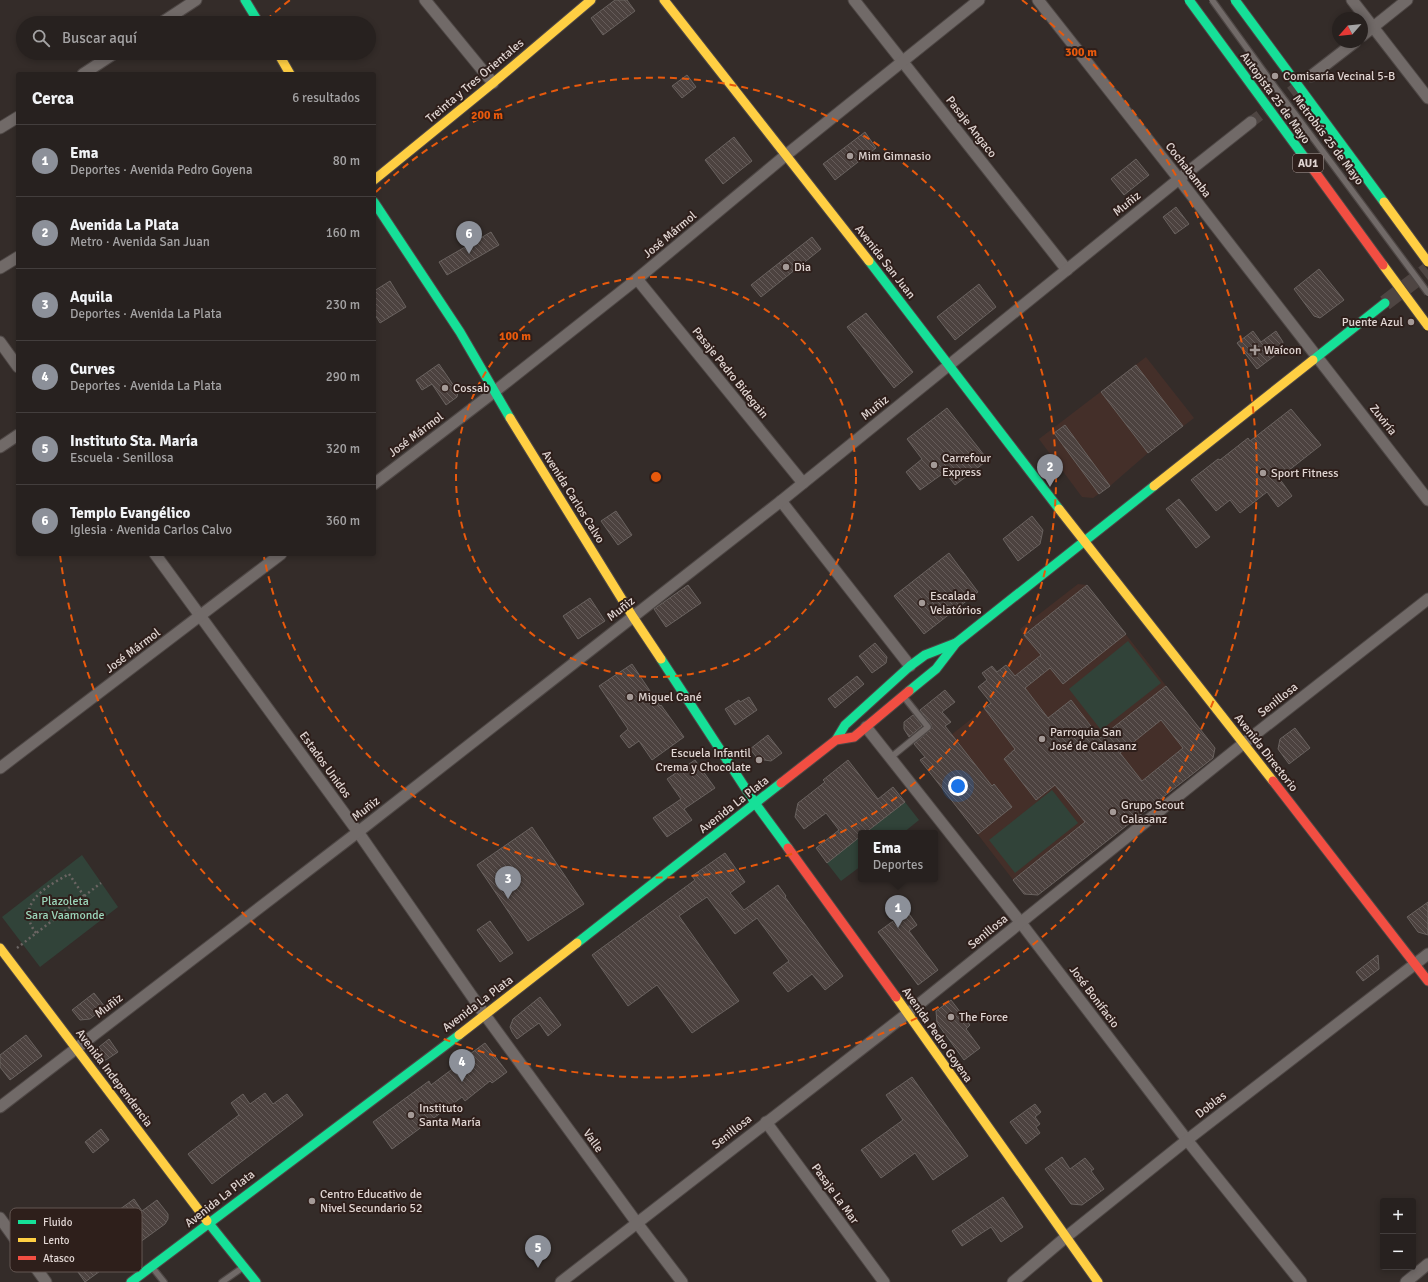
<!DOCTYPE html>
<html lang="es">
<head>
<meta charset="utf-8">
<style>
  body { margin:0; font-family:Signika,sans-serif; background:#332e2c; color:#f1f3f6 }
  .controls { position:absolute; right:12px; bottom:12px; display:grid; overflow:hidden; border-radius:4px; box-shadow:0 2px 6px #0003 }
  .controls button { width:36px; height:36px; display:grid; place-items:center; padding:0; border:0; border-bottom:1px solid #433e3d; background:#27211f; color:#f1f3f6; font:20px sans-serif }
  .compass { position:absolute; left:1332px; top:12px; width:36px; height:36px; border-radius:50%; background:#27211f; box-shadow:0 2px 6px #0003; rotate:242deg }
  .you { position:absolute; left:958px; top:786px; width:14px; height:14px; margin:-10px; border:3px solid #fff; border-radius:50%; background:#1a73e8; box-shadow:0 0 0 6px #1a73e833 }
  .badge { display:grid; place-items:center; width:26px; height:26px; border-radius:50%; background:#8c9099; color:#fff; font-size:13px; font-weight:700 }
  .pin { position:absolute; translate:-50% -33px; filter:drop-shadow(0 1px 2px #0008) }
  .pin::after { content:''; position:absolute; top:21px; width:14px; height:12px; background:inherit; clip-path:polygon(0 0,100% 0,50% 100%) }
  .popup { position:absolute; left:858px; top:830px; width:80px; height:52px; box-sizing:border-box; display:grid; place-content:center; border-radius:4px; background:#27211f; filter:drop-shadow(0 1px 3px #0005); font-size:13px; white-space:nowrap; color:#a4a3a4 }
  .popup b { font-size:15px; color:#f1f3f6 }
  .popup::after { content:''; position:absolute; left:50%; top:100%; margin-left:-8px; border:8px solid transparent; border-top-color:#27211f }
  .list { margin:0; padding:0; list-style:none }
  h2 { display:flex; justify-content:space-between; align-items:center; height:52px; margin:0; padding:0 16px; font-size:17px }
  h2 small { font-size:13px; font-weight:400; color:#a4a3a4 }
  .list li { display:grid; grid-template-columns:26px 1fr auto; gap:12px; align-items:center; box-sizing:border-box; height:72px; padding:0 16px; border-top:1px solid #433e3d }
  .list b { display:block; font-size:15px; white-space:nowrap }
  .list p { margin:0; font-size:13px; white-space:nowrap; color:#a4a3a4 }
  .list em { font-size:13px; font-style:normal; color:#a4a3a4 }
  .icon { flex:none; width:22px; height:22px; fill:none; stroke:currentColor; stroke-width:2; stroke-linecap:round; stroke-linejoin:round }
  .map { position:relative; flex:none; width:1428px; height:1282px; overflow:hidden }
  .search { position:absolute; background:#27211f; box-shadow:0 2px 6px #0003; left:16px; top:16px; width:360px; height:44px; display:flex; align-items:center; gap:10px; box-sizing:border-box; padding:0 14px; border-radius:22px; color:#a4a3a4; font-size:15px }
  .panel { position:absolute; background:#27211f; box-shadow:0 2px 6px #0003; left:16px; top:72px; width:360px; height:484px; border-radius:4px }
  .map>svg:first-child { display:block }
  .built { fill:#442f29 }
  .park { fill:#314339 }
  .building { fill:url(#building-back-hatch); stroke:#69625f; fill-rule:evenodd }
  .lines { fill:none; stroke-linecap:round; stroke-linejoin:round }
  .street-tunnel { stroke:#4e4542; stroke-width:11; stroke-dasharray:11 5.5; stroke-linecap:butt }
  .secondary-tunnel { stroke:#4e4542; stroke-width:16; stroke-dasharray:16 8; stroke-linecap:butt }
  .lane-casing { stroke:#4e4745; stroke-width:8 }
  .street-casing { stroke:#4e4745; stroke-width:13 }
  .fast-casing { stroke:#4e4745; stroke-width:11 }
  .slow-casing { stroke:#4e4745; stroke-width:11 }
  .jam-casing { stroke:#4e4745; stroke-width:11 }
  .path { stroke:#6b6563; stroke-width:2.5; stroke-dasharray:2 3; stroke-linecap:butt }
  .lane { stroke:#716a68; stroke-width:5.5 }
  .street { stroke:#716a68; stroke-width:11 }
  .fast { stroke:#16e098; stroke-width:9 }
  .slow { stroke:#ffcf43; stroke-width:9 }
  .jam { stroke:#f24e42; stroke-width:9 }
  .lane-bridge-casing { stroke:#4e4745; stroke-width:8; stroke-linecap:butt }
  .fast-bridge-casing { stroke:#4e4745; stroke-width:11; stroke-linecap:butt }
  .slow-bridge-casing { stroke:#4e4745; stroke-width:11; stroke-linecap:butt }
  .jam-bridge-casing { stroke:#4e4745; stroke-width:11; stroke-linecap:butt }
  .lane-bridge { stroke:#716a68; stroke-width:5.5 }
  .fast-bridge { stroke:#16e098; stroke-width:9 }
  .slow-bridge { stroke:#ffcf43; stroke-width:9 }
  .jam-bridge { stroke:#f24e42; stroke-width:9 }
  .ring { fill:none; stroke:#e8590c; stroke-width:2; stroke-dasharray:7 5 }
  .poi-dot { fill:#a49a97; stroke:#2e1f1b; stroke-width:1.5 }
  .labels { text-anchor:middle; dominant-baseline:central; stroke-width:4; stroke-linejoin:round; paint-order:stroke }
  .shield { fill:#2e1f1b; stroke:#ab9e9b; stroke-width:1 }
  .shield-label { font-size:11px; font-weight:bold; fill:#e0d5d2 }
  .poi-label { font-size:12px; fill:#e0d5d2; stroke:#2e1f1b; text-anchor:start }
  .street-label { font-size:12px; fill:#e0d5d2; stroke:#2e1f1b }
  .park-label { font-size:12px; fill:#9bd5b9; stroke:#2e1f1b }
  .key { fill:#2e1f1b; stroke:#635652; stroke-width:1 }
  .key-label { font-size:11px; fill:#e0d5d2 }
  .centre { fill:#e8590c; stroke:#2e1f1b; stroke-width:2 }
  .ring-label { font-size:12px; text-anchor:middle; font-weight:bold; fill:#e8590c; stroke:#2e1f1b; stroke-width:4; stroke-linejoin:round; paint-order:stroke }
</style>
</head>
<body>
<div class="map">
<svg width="1428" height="1282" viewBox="0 0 1428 1282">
  <defs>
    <pattern id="building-back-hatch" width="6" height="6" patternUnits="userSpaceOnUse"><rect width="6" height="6" fill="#4c423f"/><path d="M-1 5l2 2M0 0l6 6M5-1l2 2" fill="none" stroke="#665c5a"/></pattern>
  </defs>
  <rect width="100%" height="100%" fill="#342c29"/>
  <!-- built -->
  <g class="built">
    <path d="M1146,357L1194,418L1148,453L1110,486L1093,498L1082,497L1039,439Z"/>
    <path d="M1078,584L1087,585L1215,748L1213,758L1038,895L1024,894L920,760L991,703L1053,782L1081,759L1006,665L1020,651L1023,636L1020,629Z"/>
  </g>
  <!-- park -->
  <g class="park">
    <path d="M1128,641L1161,683L1101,730L1069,689Z"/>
    <path d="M1052,790L1078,823L1015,873L989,840Z"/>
    <path d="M905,802L919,820L903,833H865Z"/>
    <path d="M861,836V866L841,881L827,863Z"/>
    <path d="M82,855L118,907L40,967L2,917Z"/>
  </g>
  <!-- building -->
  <g class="building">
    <path d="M615,0H627L635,11L603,35L591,18Z"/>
    <path d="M687,75L696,87L682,98L672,86Z"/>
    <path d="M865,132L876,148L835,180L823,164Z"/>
    <path d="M734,137L752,161L723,184L705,160Z"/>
    <path d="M1136,159L1149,175L1124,195L1111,179Z"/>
    <path d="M1176,207L1189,224L1175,234L1163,217Z"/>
    <path d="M491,232L499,245L447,275L439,262Z"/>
    <path d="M812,237L821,249L761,297L751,285Z"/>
    <path d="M1319,269L1344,300L1320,318L1314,316L1294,289Z"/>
    <path d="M390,281L406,307L380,323L374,313V291Z"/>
    <path d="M979,284L996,307L955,340L937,317Z"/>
    <path d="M866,313L913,372L894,388L847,327Z"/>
    <path d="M1253,331L1261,342L1276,331L1283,342L1281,351L1257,369L1237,343Z"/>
    <path d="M439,364L458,392L457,397L446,405L432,384L422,390L416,380Z"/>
    <path d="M1136,365L1183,426L1148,453L1101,392Z"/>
    <path d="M947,408L988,460L955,485L945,472L920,490L906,472L922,459L907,439Z"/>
    <path d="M1291,409L1321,445L1279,478L1292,496L1278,507L1267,492L1240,513L1230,500L1216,511L1191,480L1218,459L1220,460L1248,438L1250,441Z"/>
    <path d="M1065,425L1110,486L1099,494L1054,433Z"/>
    <path d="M1179,499L1210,537L1196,548L1166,509Z"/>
    <path d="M616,511L632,535L618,545L601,521Z"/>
    <path d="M1032,516L1043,530L1040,544L1018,561L1003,539Z"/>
    <path d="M949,553L978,592L924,634L894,596Z"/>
    <path d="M688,585L701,603L666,627L654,609Z"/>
    <path d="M1087,585L1126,634L1063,684L1050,668L1025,688L1048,718L1071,700L1100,738L1166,686L1215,748L1213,758L1038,895L1024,894L1013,880L1085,822L1055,785L1036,800L1004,759L1015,749L984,708L991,703L978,687L987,680L982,673L992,666L997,672L1006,665L1015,676L1041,655L1024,635ZM1161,720L1183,748L1142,781L1120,753Z"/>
    <path d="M590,598L605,621L578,639L563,616Z"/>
    <path d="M875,643L887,657L886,663L872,673L859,656Z"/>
    <path d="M632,664L660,706L661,705L684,737L652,760L639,741L629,748L620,736L628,729L599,686Z"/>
    <path d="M857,676L864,684L835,708L828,699Z"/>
    <path d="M945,690L955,702L942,712L951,722L945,726L992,786L994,784L1012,807L978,834L920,760L925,757L914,744L932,728L931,724L920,710Z"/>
    <path d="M749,697L757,710L735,725L725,709L739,700L740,702Z"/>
    <path d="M913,715L922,726L909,737L904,729V722Z"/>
    <path d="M1295,728L1310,748L1289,764L1278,749L1280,739Z"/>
    <path d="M768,735L782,753L771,761L758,759L750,749Z"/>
    <path d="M695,760L715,788L684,809L692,820L667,837L653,818L681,799L667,779Z"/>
    <path d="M848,760L878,799L893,787L905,802L865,833H861V836L827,863L816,848L839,830L826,813L804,829L795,817L798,803L825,782L823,780Z"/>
    <path d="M532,827L584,904L528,941L477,865Z"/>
    <path d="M725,853L745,882L730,893L744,910L778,885L786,896L785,897L843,976L825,990L812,974L788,992L773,973L789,961L757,918L735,934L707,897L679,916L739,1001L692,1033L657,985L628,1006L592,955L695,880L692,876Z"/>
    <path d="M1428,902V935L1418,932L1407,917Z"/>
    <path d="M907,911L917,925L909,931L938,970L918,985L878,932Z"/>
    <path d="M490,921L513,953L500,962L477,930Z"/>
    <path d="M1378,955L1379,969L1363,981L1356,972Z"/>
    <path d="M94,993L105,1007L90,1019L80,1020L72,1010Z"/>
    <path d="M540,997L561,1025L548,1036L539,1023L517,1039L512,1032L510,1027L513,1019Z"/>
    <path d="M951,1000L970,1025L966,1029L980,1048L964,1060L937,1023L936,1011Z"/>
    <path d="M26,1035L42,1056L10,1080L0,1067V1055Z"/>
    <path d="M109,1039L118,1052L103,1062L98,1053L99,1047Z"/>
    <path d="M485,1043L507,1072L492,1083L490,1081L465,1101L462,1097L392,1149L373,1122L429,1081L431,1085L471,1055L470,1054Z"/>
    <path d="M912,1077L968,1156L933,1180L915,1153L881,1178L861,1150L903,1120L886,1095Z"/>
    <path d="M265,1093L273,1104L287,1094L303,1115L212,1184L188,1154L239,1115L231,1103L243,1094L250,1104Z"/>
    <path d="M1035,1104L1041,1112L1035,1117L1040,1124L1036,1127L1040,1133L1026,1144L1010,1122Z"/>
    <path d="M101,1129L109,1140L93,1153L85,1142Z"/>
    <path d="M1062,1157L1070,1169L1085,1158L1094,1169L1091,1171L1104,1189L1082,1205L1071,1204L1045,1169Z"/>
    <path d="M1003,1197L1023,1227L1001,1242L991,1227L962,1246L952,1231Z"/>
    <path d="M134,1199L142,1211L157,1200L168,1214V1219L165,1224L85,1282L58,1244L72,1234L68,1229L80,1220L85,1227L98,1218L101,1223Z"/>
  </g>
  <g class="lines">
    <!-- street-tunnel -->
    <path class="street-tunnel" d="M1251,122L1301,84"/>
    <!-- secondary-tunnel -->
    <path class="secondary-tunnel" d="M1385,303L1428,270"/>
    <defs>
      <g id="lane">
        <path d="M890,758L928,727L904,697"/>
        <path d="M152,1267L164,1282"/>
        <path d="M222,1282L242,1268"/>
      </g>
      <g id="street">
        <path d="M425,0L493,83"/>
        <path d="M854,0L1067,270"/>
        <path d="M1038,0L1179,179L1428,500"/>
        <path d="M1352,0L1428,98"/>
        <path d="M161,23L196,0"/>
        <path d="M1362,36L1407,0"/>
        <path d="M83,74L115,53"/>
        <path d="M1311,76L1355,42"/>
        <path d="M0,128L18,117"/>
        <path d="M0,268L18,257"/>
        <path d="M637,279L803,483"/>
        <path d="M0,342L18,367"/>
        <path d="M0,447L18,435"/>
        <path d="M374,484L494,392L637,279L786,155L979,0"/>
        <path d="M781,501L910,666"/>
        <path d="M155,554L358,832L485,1015L637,1223L682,1282"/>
        <path d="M866,727L1021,923L1187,1140L1301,1282"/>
        <path d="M0,768L281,554"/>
        <path d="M0,1107L358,832L781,501L1179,179L1251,122"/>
        <path d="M766,1122L884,1282"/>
        <path d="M0,1218L46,1282"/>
        <path d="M561,1282L908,1013L1244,743L1428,599"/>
        <path d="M1013,1282L1066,1237L1187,1140L1428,954"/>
        <path d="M1406,1282L1428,1264"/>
      </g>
      <g id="fast">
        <path d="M245,0L259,23"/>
        <path d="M374,202L460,332L510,418"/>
        <path d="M869,261L1059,509"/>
        <path d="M1313,360L1385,303"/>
        <path d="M661,659L755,803L788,848"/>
        <path d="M909,691L936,669L956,643L1154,486"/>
        <path d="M836,740L845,725L910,666L925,655L956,643"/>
        <path d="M577,943L781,783"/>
        <path d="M207,1221L256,1282"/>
        <path d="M131,1282L459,1035"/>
      </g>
      <g id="slow">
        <path d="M664,0L869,261"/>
        <path d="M278,53L290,74"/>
        <path d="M374,180L493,83L591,0"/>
        <path d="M510,418L633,617L661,659"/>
        <path d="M1154,486L1313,360"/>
        <path d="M1059,509L1273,781"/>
        <path d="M0,948L207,1221"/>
        <path d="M896,997L1098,1282"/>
        <path d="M459,1035L577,943"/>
      </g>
      <g id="jam">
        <path d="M1273,781L1428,981"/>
        <path d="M781,783L836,740L854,737L909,691"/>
        <path d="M788,848L896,997"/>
      </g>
    </defs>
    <!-- lane casing -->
    <use href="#lane" class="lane-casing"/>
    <!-- street casing -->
    <use href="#street" class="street-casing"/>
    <!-- fast casing -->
    <use href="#fast" class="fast-casing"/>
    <!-- slow casing -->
    <use href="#slow" class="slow-casing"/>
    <!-- jam casing -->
    <use href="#jam" class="jam-casing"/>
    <!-- path -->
    <g class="path">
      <path d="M36,933C14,904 46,887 69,874L84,896"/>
      <path d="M17,948L101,883"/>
    </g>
    <!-- lane -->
    <use href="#lane" class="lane"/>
    <!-- street -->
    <use href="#street" class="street"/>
    <!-- fast -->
    <use href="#fast" class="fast"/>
    <!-- slow -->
    <use href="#slow" class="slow"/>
    <!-- jam -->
    <use href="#jam" class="jam"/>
    <defs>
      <path id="lane-bridge" d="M1212,0L1275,87L1428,293"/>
      <g id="fast-bridge">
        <path d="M1189,0L1310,165"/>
        <path d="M1235,0L1384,202"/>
      </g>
      <g id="slow-bridge">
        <path d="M1384,202L1428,262"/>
        <path d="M1383,265L1428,326"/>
      </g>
      <path id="jam-bridge" d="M1310,165L1383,265"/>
    </defs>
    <!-- lane-bridge casing -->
    <use href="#lane-bridge" class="lane-bridge-casing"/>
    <!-- fast-bridge casing -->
    <use href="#fast-bridge" class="fast-bridge-casing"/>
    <!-- slow-bridge casing -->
    <use href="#slow-bridge" class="slow-bridge-casing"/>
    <!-- jam-bridge casing -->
    <use href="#jam-bridge" class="jam-bridge-casing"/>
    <!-- lane-bridge -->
    <use href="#lane-bridge" class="lane-bridge"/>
    <!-- fast-bridge -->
    <use href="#fast-bridge" class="fast-bridge"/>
    <!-- slow-bridge -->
    <use href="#slow-bridge" class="slow-bridge"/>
    <!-- jam-bridge -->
    <use href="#jam-bridge" class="jam-bridge"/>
  </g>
  <!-- distance rings -->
  <g class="ring">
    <circle cx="656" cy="477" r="200"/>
    <path d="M376 192A400 400 0 1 1 264 557"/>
    <path d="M266 20A601 601 0 0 1 290 0M1022 0A601 601 0 1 1 60 555"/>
  </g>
  <!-- markers -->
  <g class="poi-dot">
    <circle cx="1275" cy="76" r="4"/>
    <circle cx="850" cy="156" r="4"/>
    <circle cx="786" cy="267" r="4"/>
    <circle cx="1411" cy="322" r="4"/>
    <path d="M1253 344h4v4h4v4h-4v4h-4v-4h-4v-4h4z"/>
    <circle cx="445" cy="388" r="4"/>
    <circle cx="934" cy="465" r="4"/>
    <circle cx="1263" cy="473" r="4"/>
    <circle cx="922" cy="603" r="4"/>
    <circle cx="630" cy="697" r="4"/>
    <circle cx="1042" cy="739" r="4"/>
    <circle cx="759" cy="760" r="4"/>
    <circle cx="1113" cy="812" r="4"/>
    <circle cx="951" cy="1017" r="4"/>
    <circle cx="411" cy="1115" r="4"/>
    <circle cx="312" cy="1201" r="4"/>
  </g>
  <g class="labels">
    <!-- shield labels -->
    <rect class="shield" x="1293" y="154" width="30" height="18" rx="3"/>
    <g class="shield-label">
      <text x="1308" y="163">AU1</text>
    </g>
    <!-- poi labels -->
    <g class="poi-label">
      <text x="1283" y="76">Comisaría Vecinal 5-B</text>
      <text x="858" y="156">Mim Gimnasio</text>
      <text x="794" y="267">Dia</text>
      <text x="1403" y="322" text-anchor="end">Puente Azul</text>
      <text x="1264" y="350">Waícon</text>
      <text x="453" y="388">Cossab</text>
      <text x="942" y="458">Carrefour<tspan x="942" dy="14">Express</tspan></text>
      <text x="1271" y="473">Sport Fitness</text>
      <text x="930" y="596">Escalada<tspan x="930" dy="14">Velatórios</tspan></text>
      <text x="638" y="697">Miguel Cané</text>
      <text x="1050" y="732">Parroquia San<tspan x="1050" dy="14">José de Calasanz</tspan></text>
      <text x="751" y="753" text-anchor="end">Escuela Infantil<tspan x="751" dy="14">Crema y Chocolate</tspan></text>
      <text x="1121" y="805">Grupo Scout<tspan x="1121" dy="14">Calasanz</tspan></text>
      <text x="959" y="1017">The Force</text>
      <text x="419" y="1108">Instituto<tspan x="419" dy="14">Santa María</tspan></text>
      <text x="320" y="1194">Centro Educativo de<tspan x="320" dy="14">Nivel Secundario 52</tspan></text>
    </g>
    <!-- street labels -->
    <g class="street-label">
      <text transform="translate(475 81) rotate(-40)">Treinta y Tres Orientales</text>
      <text transform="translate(1275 98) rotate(54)">Autopista 25 de Mayo</text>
      <text transform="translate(971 127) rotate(52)">Pasaje Angaco</text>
      <text transform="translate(1328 140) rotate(53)">Metrobús 25 de Mayo</text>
      <text transform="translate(1188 170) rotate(52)">Cochabamba</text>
      <text transform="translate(1127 204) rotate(-39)">Muñiz</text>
      <text transform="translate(670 235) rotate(-40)">José Mármol</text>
      <text transform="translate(885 262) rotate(52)">Avenida San Juan</text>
      <text transform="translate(730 373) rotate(51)">Pasaje Pedro Bidegain</text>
      <text transform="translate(875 408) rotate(-39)">Muñiz</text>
      <text transform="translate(1383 420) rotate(52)">Zuviría</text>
      <text transform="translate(416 435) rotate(-37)">José Mármol</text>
      <text transform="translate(573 497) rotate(58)">Avenida Carlos Calvo</text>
      <text transform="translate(621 609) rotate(-38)">Muñiz</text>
      <text transform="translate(133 651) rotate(-37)">José Mármol</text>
      <text transform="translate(1278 700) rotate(-38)">Senillosa</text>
      <text transform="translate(1266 753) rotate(52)">Avenida Directorio</text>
      <text transform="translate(325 765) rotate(54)">Estados Unidos</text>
      <text transform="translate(734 805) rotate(-38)">Avenida La Plata</text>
      <text transform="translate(366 809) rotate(-38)">Muñiz</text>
      <text transform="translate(988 932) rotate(-39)">Senillosa</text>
      <text transform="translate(1094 997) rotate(53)">José Bonifacio</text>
      <text transform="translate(478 1004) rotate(-37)">Avenida La Plata</text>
      <text transform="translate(109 1006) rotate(-37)">Muñiz</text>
      <text transform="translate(937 1035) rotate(55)">Avenida Pedro Goyena</text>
      <text transform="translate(114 1078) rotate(53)">Avenida Independencia</text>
      <text transform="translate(1211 1105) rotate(-38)">Doblas</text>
      <text transform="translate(732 1132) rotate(-38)">Senillosa</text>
      <text transform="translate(593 1141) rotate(54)">Valle</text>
      <text transform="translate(835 1194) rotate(54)">Pasaje La Mar</text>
      <text transform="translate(220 1199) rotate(-38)">Avenida La Plata</text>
    </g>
    <!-- park labels -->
    <g class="park-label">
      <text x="65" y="901">Plazoleta<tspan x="65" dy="14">Sara Vaamonde</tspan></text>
    </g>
  </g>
  <!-- legend -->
  <rect x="10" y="1208" width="132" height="64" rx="6" class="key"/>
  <rect x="18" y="1220" width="18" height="4" fill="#16e098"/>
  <rect x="18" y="1238" width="18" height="4" fill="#ffcf43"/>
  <rect x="18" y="1256" width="18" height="4" fill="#f24e42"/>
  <g class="key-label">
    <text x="43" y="1226">Fluido</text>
    <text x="43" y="1244">Lento</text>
    <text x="43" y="1262">Atasco</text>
  </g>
  <circle cx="656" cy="477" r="6" class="centre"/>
  <g class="ring-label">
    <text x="1081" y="56">300 m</text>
    <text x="487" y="119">200 m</text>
    <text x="515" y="340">100 m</text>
  </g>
</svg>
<div class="controls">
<button>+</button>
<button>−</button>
</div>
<svg class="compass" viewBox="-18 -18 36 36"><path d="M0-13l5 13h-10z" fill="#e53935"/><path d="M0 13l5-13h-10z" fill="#a4a3a4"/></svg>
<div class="you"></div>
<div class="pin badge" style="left:898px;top:928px">1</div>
<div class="popup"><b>Ema</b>Deportes</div>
<div class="pin badge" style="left:1050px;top:487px">2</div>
<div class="pin badge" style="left:508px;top:899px">3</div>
<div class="pin badge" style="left:462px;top:1082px">4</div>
<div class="pin badge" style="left:538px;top:1268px">5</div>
<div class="pin badge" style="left:469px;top:254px">6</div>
<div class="search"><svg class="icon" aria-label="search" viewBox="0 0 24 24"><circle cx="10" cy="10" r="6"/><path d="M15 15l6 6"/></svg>Buscar aquí</div>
<section class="panel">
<h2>Cerca<small>6 resultados</small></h2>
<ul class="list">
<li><span class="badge">1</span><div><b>Ema</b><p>Deportes · Avenida Pedro Goyena</p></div><em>80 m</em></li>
<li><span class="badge">2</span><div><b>Avenida La Plata</b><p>Metro · Avenida San Juan</p></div><em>160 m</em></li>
<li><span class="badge">3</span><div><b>Aquila</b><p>Deportes · Avenida La Plata</p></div><em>230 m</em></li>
<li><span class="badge">4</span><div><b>Curves</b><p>Deportes · Avenida La Plata</p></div><em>290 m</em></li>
<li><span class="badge">5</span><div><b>Instituto Sta. María</b><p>Escuela · Senillosa</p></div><em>320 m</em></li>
<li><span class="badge">6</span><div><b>Templo Evangélico</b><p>Iglesia · Avenida Carlos Calvo</p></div><em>360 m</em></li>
</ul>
</section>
</div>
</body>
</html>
